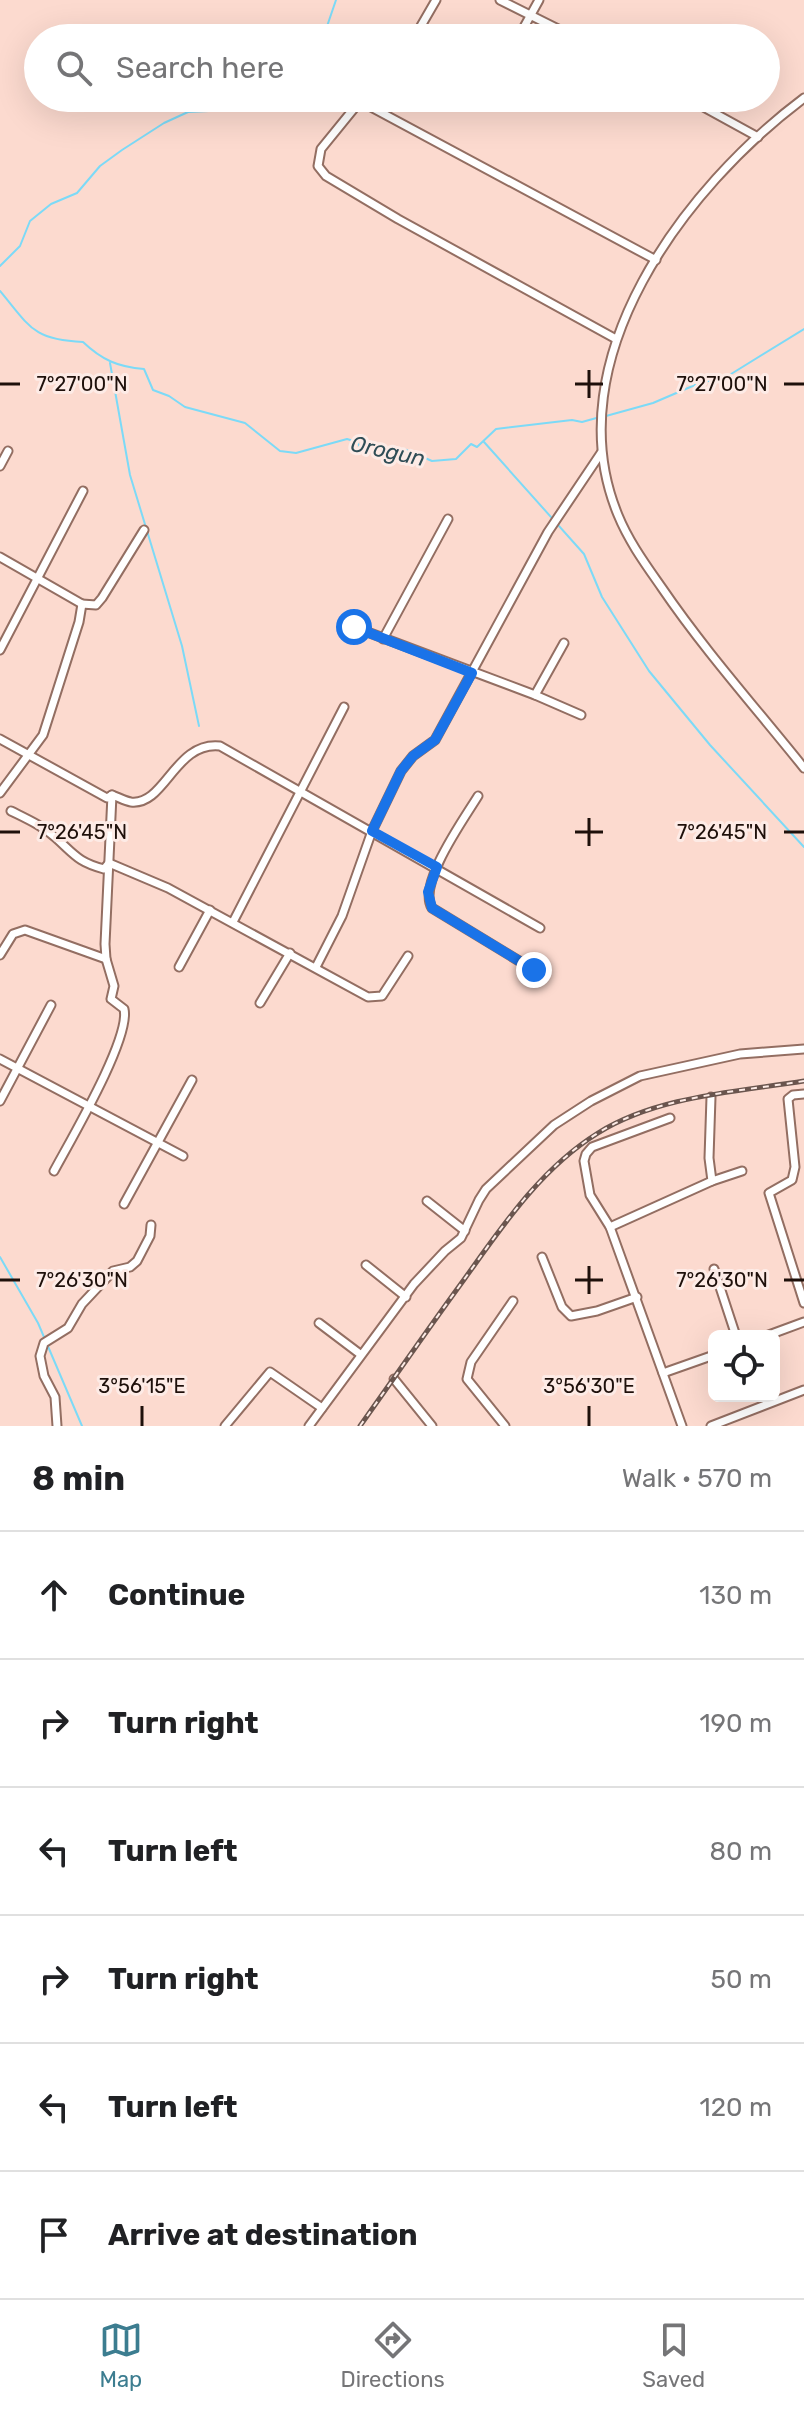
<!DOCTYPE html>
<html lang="en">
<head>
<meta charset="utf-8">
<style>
  body { margin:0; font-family:Rubik,sans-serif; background:#f6f6f6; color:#202124 }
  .controls { position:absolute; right:24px; bottom:24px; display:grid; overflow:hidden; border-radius:12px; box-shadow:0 8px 32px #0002 }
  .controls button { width:72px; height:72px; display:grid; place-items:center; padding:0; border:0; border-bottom:2px solid #e0e0e0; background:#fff; color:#202124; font:40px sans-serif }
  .stop { position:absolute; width:24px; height:24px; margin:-18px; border:6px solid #1a73e8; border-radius:50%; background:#fff }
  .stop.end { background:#1a73e8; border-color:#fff; box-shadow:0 2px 8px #0008 }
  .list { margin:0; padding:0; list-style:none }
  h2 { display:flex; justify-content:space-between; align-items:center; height:104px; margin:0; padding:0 32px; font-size:34px }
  h2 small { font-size:26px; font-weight:400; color:#757577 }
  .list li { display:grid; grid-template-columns:52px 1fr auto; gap:24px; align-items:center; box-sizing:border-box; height:128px; padding:0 32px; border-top:2px solid #e0e0e0 }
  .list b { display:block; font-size:30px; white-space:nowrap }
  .list em { font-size:26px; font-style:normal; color:#757577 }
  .icon { flex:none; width:44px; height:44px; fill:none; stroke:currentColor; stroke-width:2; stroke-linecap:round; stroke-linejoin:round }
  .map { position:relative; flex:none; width:804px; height:1426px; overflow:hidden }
  .search { position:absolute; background:#fff; box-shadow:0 8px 32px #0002; left:24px; right:24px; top:24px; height:88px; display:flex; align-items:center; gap:20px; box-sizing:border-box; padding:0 28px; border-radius:44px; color:#757577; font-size:30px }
  .sheet { height:872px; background:#fff }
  nav { display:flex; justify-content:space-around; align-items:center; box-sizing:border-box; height:112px; border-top:2px solid #e0e0e0; background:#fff; font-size:22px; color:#757577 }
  nav a { display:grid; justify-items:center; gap:4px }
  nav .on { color:#3c7d90 }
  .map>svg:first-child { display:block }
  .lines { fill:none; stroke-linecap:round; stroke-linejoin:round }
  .stream { stroke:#7cdaf7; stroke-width:2 }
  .street-casing { stroke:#936e62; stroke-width:11 }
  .street { stroke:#fff; stroke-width:7 }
  .rail-casing { stroke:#6a554e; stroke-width:5 }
  .rail { stroke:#fdebe6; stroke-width:2; stroke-dasharray:6; stroke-linecap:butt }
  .route { stroke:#1a73e8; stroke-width:10 }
  .ticks { fill:none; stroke:#1e100b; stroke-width:3 }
  .labels { text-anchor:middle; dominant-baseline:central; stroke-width:6; stroke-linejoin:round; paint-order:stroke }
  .water-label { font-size:22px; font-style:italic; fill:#2f4d56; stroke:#fdebe6 }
  .ticks-label { font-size:20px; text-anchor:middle; fill:#1e100b; stroke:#fdebe6; stroke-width:6; stroke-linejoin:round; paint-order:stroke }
</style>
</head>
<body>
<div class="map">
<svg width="804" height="1426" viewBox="0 0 804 1426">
  <rect width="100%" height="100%" fill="#fcdacf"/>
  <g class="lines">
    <!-- stream -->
    <g class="stream">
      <path d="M323,38L336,0"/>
      <path d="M0,266L20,246L30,221L51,204L77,193L100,166L122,150L164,123L188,112L209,111L248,98"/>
      <path d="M0,291C30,327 33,340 83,342C102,360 118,367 144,369L153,390L169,396L185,407L245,423L280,451L296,453L347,439L357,442L360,447L369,451L404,449L432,461L456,459L471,444L477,447L496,429L572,420L582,422L600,417"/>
      <path d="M110,363L130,475L182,646L199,726"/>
      <path d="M606,416L653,403L702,382L723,379L804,329"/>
      <path d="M484,442L584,554L602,597L649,671L710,745L804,847"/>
      <path d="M0,1257L38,1323L82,1426"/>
    </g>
    <defs>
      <g id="street">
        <path d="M500,0L576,38"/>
        <path d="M414,38L436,0"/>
        <path d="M518,38L539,0"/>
        <path d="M687,98L758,137"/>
        <path d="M804,98C685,187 554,360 618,515C629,542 646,565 662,588C705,651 756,708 804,768"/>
        <path d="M616,339L398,219L326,176L318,166L321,149L356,106H369L656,260"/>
        <path d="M0,466L8,451"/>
        <path d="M0,557L82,604"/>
        <path d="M354,627L535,695L581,715"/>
        <path d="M383,639L448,519"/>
        <path d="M0,650L83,491"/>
        <path d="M535,695L564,643"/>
        <path d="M0,739L107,798L112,795C118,797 125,801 131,802C165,806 175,741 220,746L540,928"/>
        <path d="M0,793L43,735L79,622L82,604L96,605L102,598L144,530"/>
        <path d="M478,796C464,819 417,884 432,908L534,970"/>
        <path d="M11,811C27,819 43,826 56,838C75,855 78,862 104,869L109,863L168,888L368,997L382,996L408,956"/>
        <path d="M233,922L344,707"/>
        <path d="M0,955L13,934L25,930L106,959"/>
        <path d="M179,967L210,910"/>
        <path d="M316,967L342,916L372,831L401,771L413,756L435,740L548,532L601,453"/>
        <path d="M260,1003L290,953"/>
        <path d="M0,1059L183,1156"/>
        <path d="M804,1094L793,1095L788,1099L795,1167L792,1180L769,1193L804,1303"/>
        <path d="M711,1097L709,1158L712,1181"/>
        <path d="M0,1101L51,1005"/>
        <path d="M670,1118L592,1147L586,1154L584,1161L590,1195L610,1227L682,1426"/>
        <path d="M54,1171C70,1141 131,1038 124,1009L111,999L114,986L106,959L105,944L112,795"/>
        <path d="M427,1201L465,1231"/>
        <path d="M124,1204L192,1080"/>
        <path d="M610,1227L712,1181L742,1171"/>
        <path d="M542,1257L562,1307L571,1316L597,1311L637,1297"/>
        <path d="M366,1265L406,1297"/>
        <path d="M714,1269L736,1336"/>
        <path d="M319,1323L360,1354"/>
        <path d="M766,1336L804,1322"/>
        <path d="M663,1373L714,1355"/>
        <path d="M394,1379L432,1426"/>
        <path d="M57,1426L55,1397L44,1376L40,1356L44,1343L68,1328L82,1304L113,1271L130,1267L137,1261L150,1236L151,1225"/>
        <path d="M225,1426L270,1372L322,1408"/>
        <path d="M309,1426L414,1284L445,1251L461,1238L479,1200L486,1189L554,1125L591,1101L640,1076L740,1054L804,1049"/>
        <path d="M505,1426L467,1379L471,1362L513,1301"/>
        <path d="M711,1426L804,1390"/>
      </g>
    </defs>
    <!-- street casing -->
    <use href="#street" class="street-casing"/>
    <!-- street -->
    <use href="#street" class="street"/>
    <defs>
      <path id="rail" d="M360,1426C394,1378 428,1329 463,1281C501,1228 540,1169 598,1133C657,1096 736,1092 804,1081"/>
    </defs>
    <!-- rail casing -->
    <use href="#rail" class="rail-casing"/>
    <!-- rail -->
    <use href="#rail" class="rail"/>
  </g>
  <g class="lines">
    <!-- route -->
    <path class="route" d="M354,627L472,673L435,740L413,756L401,771L372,831L437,867L428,892L432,908L534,970"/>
  </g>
  <!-- ticks -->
  <path class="ticks" d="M589,370V398M0,384H20M575,384H603M784,384H804M589,818V846M0,832H20M575,832H603M784,832H804M589,1266V1294M0,1280H20M575,1280H603M784,1280H804M142,1406V1426M589,1406V1426"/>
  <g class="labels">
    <!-- water labels -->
    <g class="water-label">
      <text transform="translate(388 451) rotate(12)">Orogun</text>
    </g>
  </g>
  <g class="ticks-label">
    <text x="82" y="391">7°27'00"N</text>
    <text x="722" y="391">7°27'00"N</text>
    <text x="82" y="839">7°26'45"N</text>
    <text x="722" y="839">7°26'45"N</text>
    <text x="82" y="1287">7°26'30"N</text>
    <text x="722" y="1287">7°26'30"N</text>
    <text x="142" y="1393">3°56'15"E</text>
    <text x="589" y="1393">3°56'30"E</text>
  </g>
</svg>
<div class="controls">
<button><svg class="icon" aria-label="locate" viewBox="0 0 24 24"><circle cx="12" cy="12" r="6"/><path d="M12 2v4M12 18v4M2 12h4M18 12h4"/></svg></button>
</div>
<div class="stop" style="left:354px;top:627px"></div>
<div class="stop end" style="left:534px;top:970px"></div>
<div class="search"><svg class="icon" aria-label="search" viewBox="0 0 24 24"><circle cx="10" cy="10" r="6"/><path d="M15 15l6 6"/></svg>Search here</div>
</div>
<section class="sheet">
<h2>8 min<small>Walk · 570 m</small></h2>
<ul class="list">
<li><svg class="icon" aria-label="ahead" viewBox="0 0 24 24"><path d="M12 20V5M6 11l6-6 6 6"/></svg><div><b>Continue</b></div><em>130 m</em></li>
<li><svg class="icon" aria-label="right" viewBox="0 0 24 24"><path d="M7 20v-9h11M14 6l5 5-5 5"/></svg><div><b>Turn right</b></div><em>190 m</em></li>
<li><svg class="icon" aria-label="left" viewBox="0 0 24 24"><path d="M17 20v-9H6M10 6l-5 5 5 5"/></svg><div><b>Turn left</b></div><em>80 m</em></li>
<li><svg class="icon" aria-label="right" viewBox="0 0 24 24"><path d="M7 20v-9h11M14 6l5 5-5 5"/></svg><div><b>Turn right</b></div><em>50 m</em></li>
<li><svg class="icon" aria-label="left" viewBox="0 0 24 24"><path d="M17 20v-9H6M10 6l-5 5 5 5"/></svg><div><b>Turn left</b></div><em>120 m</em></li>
<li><svg class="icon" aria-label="arrive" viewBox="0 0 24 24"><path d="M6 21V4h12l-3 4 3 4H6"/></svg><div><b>Arrive at destination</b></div></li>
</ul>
</section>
<nav>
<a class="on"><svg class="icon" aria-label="map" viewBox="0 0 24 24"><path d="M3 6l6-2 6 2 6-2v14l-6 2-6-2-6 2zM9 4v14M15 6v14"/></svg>Map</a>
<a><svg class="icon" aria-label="directions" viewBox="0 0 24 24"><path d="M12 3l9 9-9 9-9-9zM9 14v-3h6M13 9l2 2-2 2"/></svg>Directions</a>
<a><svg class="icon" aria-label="saved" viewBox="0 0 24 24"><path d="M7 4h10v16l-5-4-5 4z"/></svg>Saved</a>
</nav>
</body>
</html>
